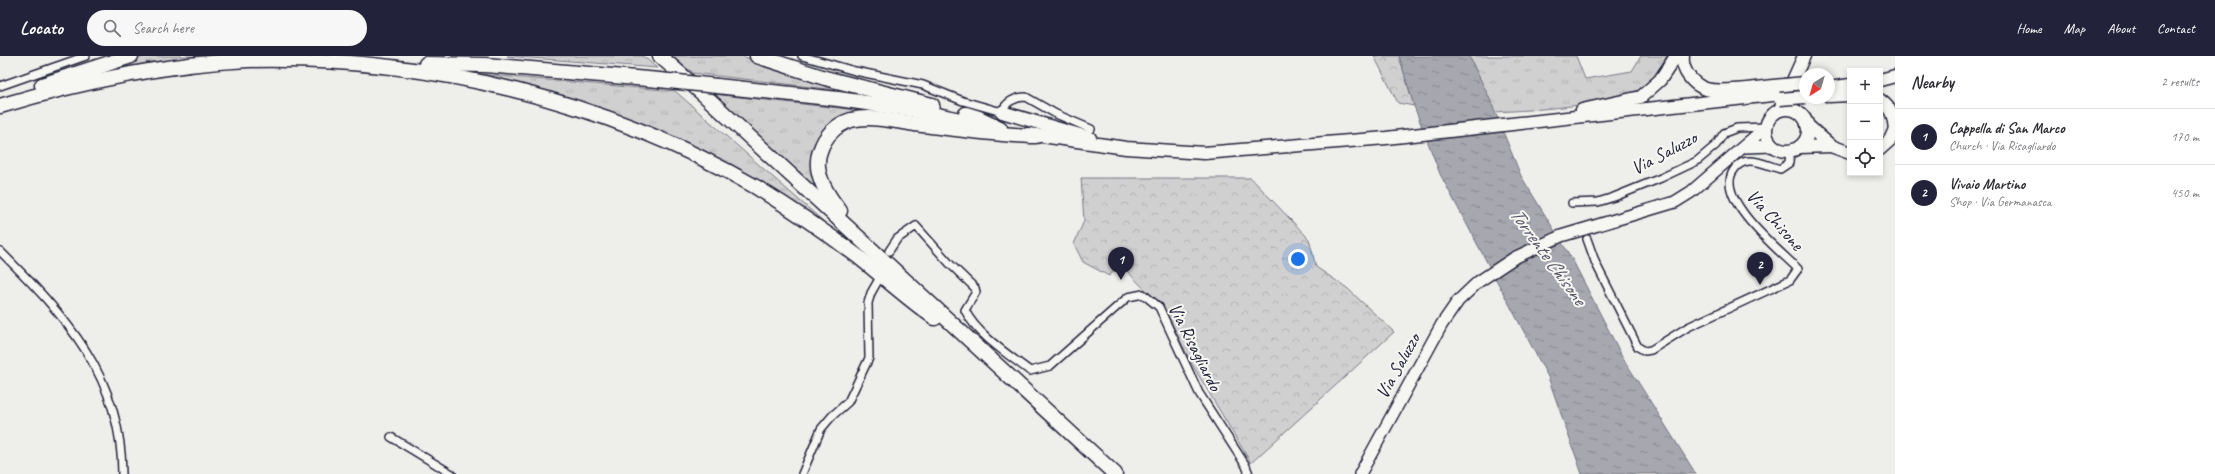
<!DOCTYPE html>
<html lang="en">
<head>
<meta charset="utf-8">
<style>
  body { margin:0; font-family:Caveat,sans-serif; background:#f7f7f7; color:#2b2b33 }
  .controls { position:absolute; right:12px; top:12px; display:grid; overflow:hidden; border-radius:0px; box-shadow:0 2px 6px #0003 }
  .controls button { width:36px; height:36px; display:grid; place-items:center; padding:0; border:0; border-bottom:1px solid #e1e1e2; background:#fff; color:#2b2b33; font:20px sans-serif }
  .compass { position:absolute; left:1799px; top:12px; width:36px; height:36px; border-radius:50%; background:#fff; box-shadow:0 2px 6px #0003; rotate:217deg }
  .you { position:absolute; left:1298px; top:203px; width:14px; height:14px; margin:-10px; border:3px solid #fff; border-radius:50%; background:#1a73e8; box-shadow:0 0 0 6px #1a73e833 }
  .badge { display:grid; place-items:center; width:26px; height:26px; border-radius:50%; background:#22223b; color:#fff; font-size:13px; font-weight:700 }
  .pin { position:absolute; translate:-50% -33px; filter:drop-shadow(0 1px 2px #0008) }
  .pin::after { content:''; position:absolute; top:21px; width:14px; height:12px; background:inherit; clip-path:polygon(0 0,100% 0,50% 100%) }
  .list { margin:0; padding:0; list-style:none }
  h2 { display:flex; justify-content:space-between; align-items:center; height:52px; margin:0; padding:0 16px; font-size:17px }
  h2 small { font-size:13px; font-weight:400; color:#7c7c81 }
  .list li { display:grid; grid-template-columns:26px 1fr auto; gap:12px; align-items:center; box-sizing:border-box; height:56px; padding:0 16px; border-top:1px solid #e1e1e2 }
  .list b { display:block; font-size:15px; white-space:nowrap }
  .list p { margin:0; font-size:13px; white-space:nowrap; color:#7c7c81 }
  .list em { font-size:13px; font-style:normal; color:#7c7c81 }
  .icon { flex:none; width:22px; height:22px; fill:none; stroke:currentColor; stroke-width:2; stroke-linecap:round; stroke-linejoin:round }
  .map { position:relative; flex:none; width:1895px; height:418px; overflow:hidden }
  header { display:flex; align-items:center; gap:24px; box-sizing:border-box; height:56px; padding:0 20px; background:#22223b; color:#fff }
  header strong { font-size:19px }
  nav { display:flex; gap:22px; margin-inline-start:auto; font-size:14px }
  .search { width:280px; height:36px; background:#f7f7f7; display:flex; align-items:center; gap:10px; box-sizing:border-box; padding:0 14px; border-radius:22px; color:#7c7c81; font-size:15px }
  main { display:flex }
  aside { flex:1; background:#fff }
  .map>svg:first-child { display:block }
  .grass { fill:url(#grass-tufts); stroke:#797986 }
  .forest { fill:url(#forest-crowns); stroke:#797986 }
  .water { fill:url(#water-ripples); stroke:#727281 }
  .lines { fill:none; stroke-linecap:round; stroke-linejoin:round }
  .street-casing { stroke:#22223b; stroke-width:10 }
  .secondary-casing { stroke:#22223b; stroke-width:14 }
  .primary-casing { stroke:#22223b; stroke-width:15 }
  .highway-casing { stroke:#22223b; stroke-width:17 }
  .street { stroke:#f6f6f2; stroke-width:7 }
  .secondary { stroke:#f6f6f2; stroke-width:11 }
  .primary { stroke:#f6f6f2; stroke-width:12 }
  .highway { stroke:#f6f6f2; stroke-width:14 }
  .primary-bridge-casing { stroke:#22223b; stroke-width:15; stroke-linecap:butt }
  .highway-bridge-casing { stroke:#22223b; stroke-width:17; stroke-linecap:butt }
  .primary-bridge { stroke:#f6f6f2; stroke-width:12 }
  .highway-bridge { stroke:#f6f6f2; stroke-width:14 }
  .labels { text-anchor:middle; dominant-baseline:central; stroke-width:4; stroke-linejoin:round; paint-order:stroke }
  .street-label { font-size:19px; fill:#22223b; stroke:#f6f6f2 }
  .water-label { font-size:20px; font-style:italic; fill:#575769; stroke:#f6f6f2 }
</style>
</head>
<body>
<header>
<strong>Locato</strong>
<div class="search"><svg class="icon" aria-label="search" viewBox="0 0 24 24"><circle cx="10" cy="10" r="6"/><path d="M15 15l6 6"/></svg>Search here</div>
<nav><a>Home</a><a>Map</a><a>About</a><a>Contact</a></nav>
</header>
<main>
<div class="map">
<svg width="1895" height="418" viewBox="0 0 1895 418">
  <defs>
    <pattern id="grass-tufts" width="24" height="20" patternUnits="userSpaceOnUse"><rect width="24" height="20" fill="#d0d0d1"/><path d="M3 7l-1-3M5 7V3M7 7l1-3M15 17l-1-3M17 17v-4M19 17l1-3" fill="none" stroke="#b2b2b4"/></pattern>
    <pattern id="forest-crowns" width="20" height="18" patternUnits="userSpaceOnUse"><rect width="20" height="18" fill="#d0d0d1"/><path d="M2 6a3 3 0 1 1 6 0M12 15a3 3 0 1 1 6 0" fill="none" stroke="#b2b2b4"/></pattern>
    <pattern id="water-ripples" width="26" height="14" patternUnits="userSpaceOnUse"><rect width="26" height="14" fill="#a7a7af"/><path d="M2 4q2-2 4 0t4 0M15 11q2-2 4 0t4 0" fill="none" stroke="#888890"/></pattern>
  </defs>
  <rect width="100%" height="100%" fill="#eeeeeb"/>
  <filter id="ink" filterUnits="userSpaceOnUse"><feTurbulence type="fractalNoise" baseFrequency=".025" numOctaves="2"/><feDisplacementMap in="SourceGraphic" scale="8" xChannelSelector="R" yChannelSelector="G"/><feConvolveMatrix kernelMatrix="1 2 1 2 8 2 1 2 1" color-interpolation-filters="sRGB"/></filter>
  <g filter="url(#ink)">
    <!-- grass -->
    <g class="grass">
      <path d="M146,0H222L76,24Z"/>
      <path d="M507,0H643L657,12Z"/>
      <path d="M671,0H741L862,37L693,17Z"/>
      <path d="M1469,0H1576L1585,23L1632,15L1641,0H1667C1662,8 1659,18 1653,24C1631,50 1530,54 1495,56Z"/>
      <path d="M453,16L675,35L840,180L697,94Z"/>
      <path d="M712,38L883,57L854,58L824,72L812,96L815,120L825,142Z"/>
    </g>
    <!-- forest -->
    <g class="forest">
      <path d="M1374,0H1399L1414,50L1398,47Z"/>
      <path d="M1081,122H1251L1309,183L1316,211L1347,232L1394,276L1251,407L1190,305L1166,255L1120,208L1109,220L1083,206L1074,188L1084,165Z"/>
    </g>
    <!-- water -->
    <path class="water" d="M1399,0H1469L1489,41L1521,120L1572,203L1623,302L1696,418H1582L1548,321L1440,118L1414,50Z"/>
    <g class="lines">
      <defs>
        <g id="street">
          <path d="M802,0L855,15L923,29L963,45L1002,56C1005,46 1016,41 1026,41L1056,58L1091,73"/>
          <path d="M0,30L86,0"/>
          <path d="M1572,147L1598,146L1614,141L1661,122L1697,105L1716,89L1724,77L1737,72L1766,71"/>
          <path d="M1587,183L1596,208L1638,291L1645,295L1651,294L1688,271L1790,224L1798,213C1780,195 1718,145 1732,117C1743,96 1763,108 1780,113L1789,107L1790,95"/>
          <path d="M0,195C65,260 122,320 122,418"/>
          <path d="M889,195L897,183L916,170L950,208L975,232L976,236L965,254C975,277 1010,300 1030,315L1050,310L1128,241L1143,238L1159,251L1199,337L1246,410L1249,418"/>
          <path d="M391,381L452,418"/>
          <path d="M802,418L821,373L832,360L848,346L869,302L868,247L871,237L879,223"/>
        </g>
        <g id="secondary">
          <path d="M1745,91L1773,90"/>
          <path d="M1360,418L1442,268L1458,245L1478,226L1514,202L1561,180L1675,146L1691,136L1766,71"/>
        </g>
        <g id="primary">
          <path d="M1683,0C1681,14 1693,29 1706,33C1722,38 1766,30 1784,29"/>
          <path d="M1880,24L1895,20"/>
          <path d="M1829,32L1850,29"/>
          <path d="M1829,40L1850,39"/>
          <path d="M1880,44C1892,53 1894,60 1895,75"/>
          <path d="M1781,51L1804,0"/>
          <circle cx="1787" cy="74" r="21"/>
          <path d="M1582,54L1641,41L1660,24L1676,0"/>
          <path d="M1002,56L1090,82"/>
          <path d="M1807,69L1831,90L1850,97"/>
          <path d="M1028,78L1126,92L1204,97L1386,82L1781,38"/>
          <path d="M1799,91L1831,90"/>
          <path d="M1880,93L1890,84L1895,73"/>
        </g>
        <g id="highway">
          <path d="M660,0L703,38L1115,418"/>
          <path d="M757,0L825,22L932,49"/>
          <path d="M426,8L485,9L659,24"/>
          <path d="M42,29L131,0"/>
          <path d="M717,30L838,43L909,53L975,67"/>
          <path d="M0,50C80,26 164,8 248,4C423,0 604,43 756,131C792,153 827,177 860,202C885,222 909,244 935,262"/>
          <path d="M966,58L979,62L1000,72"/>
          <path d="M840,155C827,139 812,116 820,95C825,80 836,69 851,64C871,59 895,65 915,68C955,73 996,79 1036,80"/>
        </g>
      </defs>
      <!-- street casing -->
      <use href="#street" class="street-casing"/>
      <!-- secondary casing -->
      <use href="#secondary" class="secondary-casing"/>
      <!-- primary casing -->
      <use href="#primary" class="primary-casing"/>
      <!-- highway casing -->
      <use href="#highway" class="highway-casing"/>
      <!-- street -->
      <use href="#street" class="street"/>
      <!-- secondary -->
      <use href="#secondary" class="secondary"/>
      <!-- primary -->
      <use href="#primary" class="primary"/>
      <!-- highway -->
      <use href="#highway" class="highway"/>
      <defs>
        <g id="primary-bridge">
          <path d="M1784,29L1805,27"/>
          <path d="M1780,43L1805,41"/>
        </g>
        <path id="highway-bridge" d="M659,24L717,30"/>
      </defs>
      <!-- primary-bridge casing -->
      <use href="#primary-bridge" class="primary-bridge-casing"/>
      <!-- highway-bridge casing -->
      <use href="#highway-bridge" class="highway-bridge-casing"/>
      <!-- primary-bridge -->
      <use href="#primary-bridge" class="primary-bridge"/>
      <!-- highway-bridge -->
      <use href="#highway-bridge" class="highway-bridge"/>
    </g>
  </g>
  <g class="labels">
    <!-- street labels -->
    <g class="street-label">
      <text transform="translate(1664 97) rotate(-28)">Via Saluzzo</text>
      <text transform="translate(1775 164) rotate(48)">Via Chisone</text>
      <text transform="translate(1195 291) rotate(63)">Via Risagliardo</text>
      <text transform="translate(1398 310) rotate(-61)">Via Saluzzo</text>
    </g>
    <!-- water labels -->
    <g class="water-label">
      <text transform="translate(1548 200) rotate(54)">Torrente Chisone</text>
    </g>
  </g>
</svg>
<div class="controls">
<button>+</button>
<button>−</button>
<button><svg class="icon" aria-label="locate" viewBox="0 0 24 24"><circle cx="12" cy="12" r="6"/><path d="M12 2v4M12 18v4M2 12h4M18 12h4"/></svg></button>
</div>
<svg class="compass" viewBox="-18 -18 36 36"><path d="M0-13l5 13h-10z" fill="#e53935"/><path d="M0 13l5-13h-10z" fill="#7c7c81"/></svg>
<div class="you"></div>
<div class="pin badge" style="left:1121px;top:224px">1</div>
<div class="pin badge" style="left:1760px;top:229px">2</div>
</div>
<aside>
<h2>Nearby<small>2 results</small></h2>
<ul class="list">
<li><span class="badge">1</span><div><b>Cappella di San Marco</b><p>Church · Via Risagliardo</p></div><em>170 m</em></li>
<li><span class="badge">2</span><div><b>Vivaio Martino</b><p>Shop · Via Germanasca</p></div><em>450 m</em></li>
</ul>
</aside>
</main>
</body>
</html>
